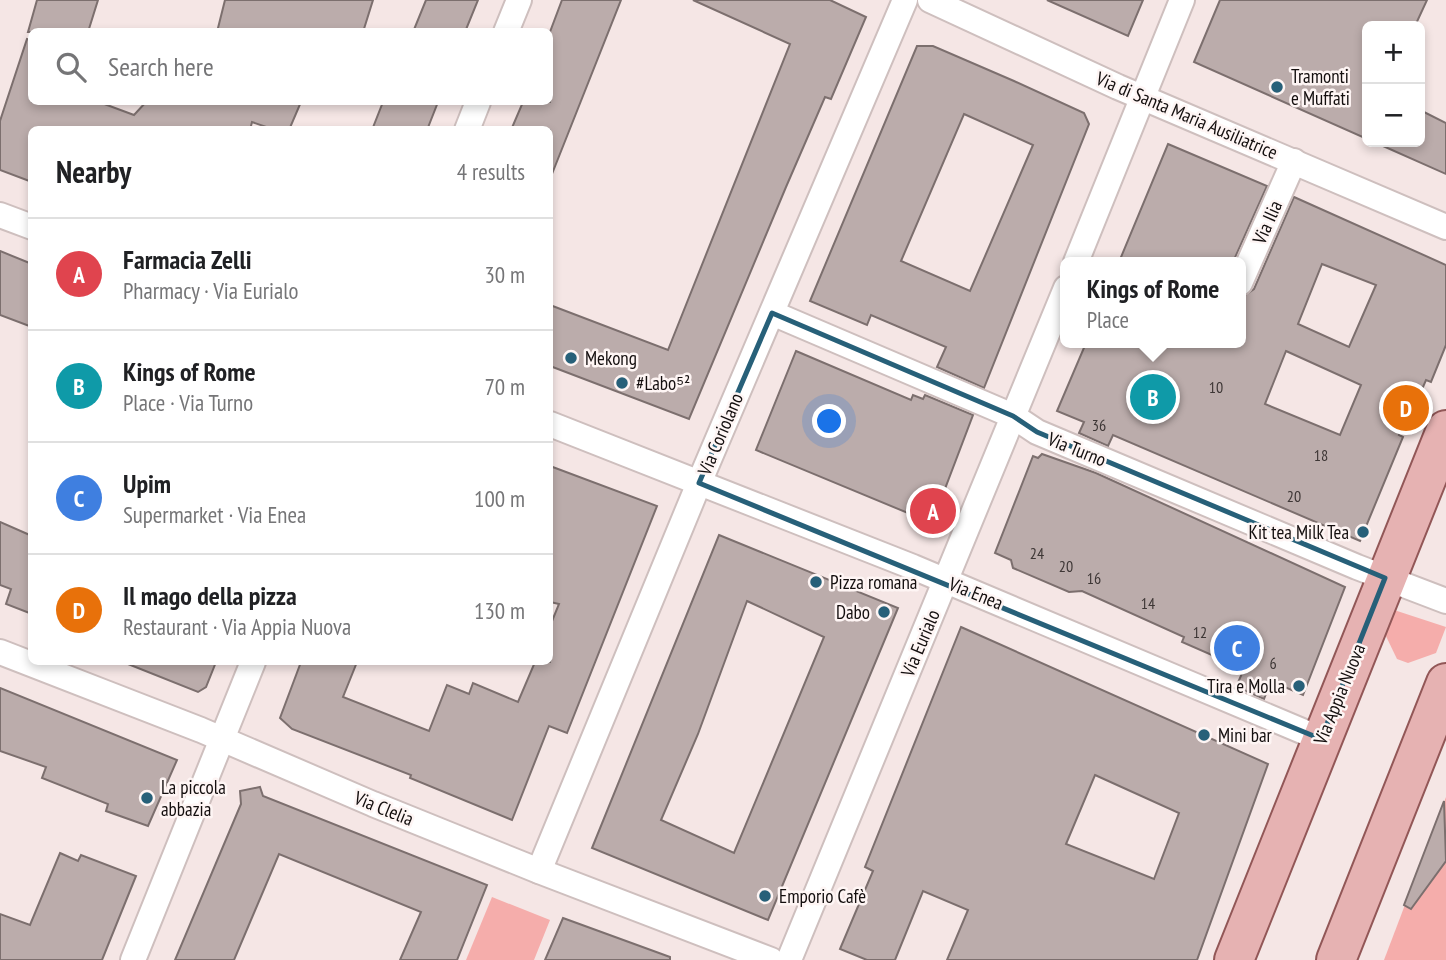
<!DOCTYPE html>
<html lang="en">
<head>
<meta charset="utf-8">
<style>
  body { margin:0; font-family:"PT Sans Narrow",sans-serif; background:#f6f6f6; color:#202124 }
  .controls { position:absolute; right:21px; top:21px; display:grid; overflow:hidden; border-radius:10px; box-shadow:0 4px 10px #0003 }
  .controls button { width:63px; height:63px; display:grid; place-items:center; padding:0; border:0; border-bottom:2px solid #e0e0e0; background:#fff; color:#202124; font:35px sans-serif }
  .you { position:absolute; left:830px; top:422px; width:24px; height:24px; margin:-18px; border:5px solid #fff; border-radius:50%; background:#1a73e8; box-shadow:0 0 0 10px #1a73e833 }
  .badge { display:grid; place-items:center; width:46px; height:46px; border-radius:50%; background:#d93025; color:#fff; font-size:23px; font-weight:700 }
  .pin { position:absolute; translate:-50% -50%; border:4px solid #fff; box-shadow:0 2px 7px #0006 }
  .popup { position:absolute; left:1060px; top:257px; width:186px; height:91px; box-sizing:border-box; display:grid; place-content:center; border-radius:10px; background:#fff; filter:drop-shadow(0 2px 5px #0005); font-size:23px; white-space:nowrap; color:#757577 }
  .popup b { font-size:26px; color:#202124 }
  .popup::after { content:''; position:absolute; left:50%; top:100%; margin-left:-14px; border:14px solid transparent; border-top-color:#fff }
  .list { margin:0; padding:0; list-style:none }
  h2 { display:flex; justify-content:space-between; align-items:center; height:91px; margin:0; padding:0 28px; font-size:30px }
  h2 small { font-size:23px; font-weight:400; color:#757577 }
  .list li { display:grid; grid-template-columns:46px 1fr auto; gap:21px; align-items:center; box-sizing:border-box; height:112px; padding:0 28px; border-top:2px solid #e0e0e0 }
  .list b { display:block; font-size:26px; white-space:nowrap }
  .list p { margin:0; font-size:23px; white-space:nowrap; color:#757577 }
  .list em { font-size:23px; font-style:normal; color:#757577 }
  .icon { flex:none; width:38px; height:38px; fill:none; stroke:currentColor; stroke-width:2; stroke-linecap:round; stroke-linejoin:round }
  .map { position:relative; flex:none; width:1446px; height:960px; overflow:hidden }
  .search { position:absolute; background:#fff; box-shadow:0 4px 10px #0003; left:28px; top:28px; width:525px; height:77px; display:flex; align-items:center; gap:18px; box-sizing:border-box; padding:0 24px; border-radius:10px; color:#757577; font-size:26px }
  .panel { position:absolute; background:#fff; box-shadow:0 4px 10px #0003; left:28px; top:126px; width:525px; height:539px; border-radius:10px }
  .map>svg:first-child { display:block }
  .green { fill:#f5adab }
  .building { fill:#bbacab; stroke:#7c6f6e; stroke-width:2; fill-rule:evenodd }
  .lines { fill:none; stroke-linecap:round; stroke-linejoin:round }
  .minor-casing { stroke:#cebfbe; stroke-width:28 }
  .primary-casing { stroke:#925757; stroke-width:42 }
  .minor { stroke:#fff; stroke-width:24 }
  .primary { stroke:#e6b2b2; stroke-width:38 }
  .marked { fill:none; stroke:#276079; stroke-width:5; stroke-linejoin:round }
  .poi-dot { fill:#276079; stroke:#fef5f4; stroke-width:2.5 }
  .labels { text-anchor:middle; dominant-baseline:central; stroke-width:5; stroke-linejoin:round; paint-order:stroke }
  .number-label { font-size:16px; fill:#3d3635 }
  .poi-label { font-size:19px; fill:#130e0e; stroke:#fef5f4; text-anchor:start }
  .street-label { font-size:19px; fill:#130e0e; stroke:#fef5f4 }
</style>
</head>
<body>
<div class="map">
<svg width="1446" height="960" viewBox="0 0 1446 960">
  <rect width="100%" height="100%" fill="#f5e6e5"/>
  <!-- green -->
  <g class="green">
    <path d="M1391,609L1446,627L1436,653L1408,663L1397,659L1383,630Z"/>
    <path d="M1446,797V960H1384Z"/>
    <path d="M492,897L550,920L534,960H466Z"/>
  </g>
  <!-- building -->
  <g class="building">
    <path d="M37,0H98L88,32H28Z"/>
    <path d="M225,0H373L363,32H217Z"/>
    <path d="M426,0H478L465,32H413Z"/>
    <path d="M562,0H621L550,179V130H511L523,102H550V32Z"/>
    <path d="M693,0H830L866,17L831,99L825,97L786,187L689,419L550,366V305L668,350L790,44Z"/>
    <path d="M1047,0H1143L1128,36Z"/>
    <path d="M1220,0H1427L1415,26H1367V139L1194,62Z"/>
    <path d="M27,39L32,40V102H99L134,115L146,102H301L289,130H275L252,122L250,130H32V182L0,170V121Z"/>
    <path d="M917,46H933L1014,81L1084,113L1089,124L984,388L937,367L946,347L871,315L867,325L810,301ZM964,114L1033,145L970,291L901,261Z"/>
    <path d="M383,102H438L427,130H372Z"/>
    <path d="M1420,110L1446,123V174L1374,142H1420Z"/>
    <path d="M1168,144L1267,186L1233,262H1119Z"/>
    <path d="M1294,197L1446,265V345L1431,382L1426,380L1420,394L1416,392L1399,435L1403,437L1360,541L1113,435L1108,446L1079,433L1084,422L1057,411L1086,343H1241V298L1254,289ZM1322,264L1376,285L1349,347L1298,324ZM1286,351L1361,385L1340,435L1265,404Z"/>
    <path d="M0,251L32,264V327L0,315Z"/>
    <path d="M796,351L911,400L913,395L923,399L925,395L973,415L932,523L756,450Z"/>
    <path d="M1042,454L1096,473L1345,587L1303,695L1271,681L1264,699L1236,687L1244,669L1182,642L1184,637L1082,591L1069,592L1013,568L1011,560L995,553L1033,456L1038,458Z"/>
    <path d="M550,466L657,506L567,733L549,726L512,820L410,778L411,775L292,729L280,718L301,662H357L343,697L429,731L447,685L469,694L473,683L518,702L535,662H550V626L559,604L550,602Z"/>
    <path d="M0,522L32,536V614L6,604L11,589L0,585Z"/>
    <path d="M719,535L898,608L768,920L592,848ZM747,601L824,637L734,853L661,820L698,734Z"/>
    <path d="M961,627L1268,764L1197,960H947L968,910L923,891L895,960H867L840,949L873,871L865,867ZM1095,775L1179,813L1154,879L1066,844Z"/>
    <path d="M123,662H216L206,687L198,692Z"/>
    <path d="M0,688L177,760L148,826L106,811L108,804L42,778L46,767L0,751Z"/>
    <path d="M260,787L263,796L487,885L457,960H400L421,912L279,854L234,960H175L241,804L240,791Z"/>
    <path d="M1444,801L1446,861L1411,909L1404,905Z"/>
    <path d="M60,853L78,861L81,855L136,876L102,960H0V914L30,925Z"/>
    <path d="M563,918L670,957V960H545Z"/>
  </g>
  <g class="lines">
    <defs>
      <g id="minor">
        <path d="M930,0L1118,87L1446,227"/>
        <path d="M506,32L519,0"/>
        <path d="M467,130L478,102"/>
        <path d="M0,215L32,227"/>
        <path d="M1076,262L1182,0"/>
        <path d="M1240,283L1294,161"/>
        <path d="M772,313L1013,416L1037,432L1357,567L1446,601"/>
        <path d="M550,424L913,567L1321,739"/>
        <path d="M0,652L201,730L373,804L539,871L771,960"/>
        <path d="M539,871L699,483L905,0"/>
        <path d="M133,960L253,662"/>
        <path d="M789,960L1066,288"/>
      </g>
      <g id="primary">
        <path d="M1234,960L1446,430"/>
        <path d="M1336,960L1446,683"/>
      </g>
    </defs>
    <!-- minor casing -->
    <use href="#minor" class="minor-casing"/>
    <!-- primary casing -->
    <use href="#primary" class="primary-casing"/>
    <!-- minor -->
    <use href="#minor" class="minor"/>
    <!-- primary -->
    <use href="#primary" class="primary"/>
  </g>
  <!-- marked area -->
  <path class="marked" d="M772,313L1013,416L1037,432L1385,578L1321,739L699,483Z"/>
  <!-- markers -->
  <g class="poi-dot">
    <circle cx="1277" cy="87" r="7"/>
    <circle cx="571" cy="358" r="7"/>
    <circle cx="622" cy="383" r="7"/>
    <circle cx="1363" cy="532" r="7"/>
    <circle cx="816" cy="582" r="7"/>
    <circle cx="884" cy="612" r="7"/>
    <circle cx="1299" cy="686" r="7"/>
    <circle cx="1204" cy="735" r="7"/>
    <circle cx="147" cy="798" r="7"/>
    <circle cx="765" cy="896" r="7"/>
  </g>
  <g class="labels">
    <!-- number labels -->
    <g class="number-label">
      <text x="1216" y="387">10</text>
      <text x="1099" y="425">36</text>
      <text x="1321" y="455">18</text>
      <text x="1294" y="496">20</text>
      <text x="1037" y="553">24</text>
      <text x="1066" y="566">20</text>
      <text x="1094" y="578">16</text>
      <text x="1148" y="603">14</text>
      <text x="1200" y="632">12</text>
      <text x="1273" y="663">6</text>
    </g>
    <!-- poi labels -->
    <g class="poi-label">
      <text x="1291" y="76">Tramonti<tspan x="1291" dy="22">e Muffati</tspan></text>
      <text x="585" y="358">Mekong</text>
      <text x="636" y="383">#Labo⁵²</text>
      <text x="1349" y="532" text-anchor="end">Kit tea Milk Tea</text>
      <text x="830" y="582">Pizza romana</text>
      <text x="870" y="612" text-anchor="end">Dabo</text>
      <text x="1285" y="686" text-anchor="end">Tira e Molla</text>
      <text x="1218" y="735">Mini bar</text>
      <text x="161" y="787">La piccola<tspan x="161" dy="22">abbazia</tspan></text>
      <text x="779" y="896">Emporio Cafè</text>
    </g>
    <!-- street labels -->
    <g class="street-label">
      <text transform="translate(1187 115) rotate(23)">Via di Santa Maria Ausiliatrice</text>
      <text transform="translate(1267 222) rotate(-66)">Via Ilia</text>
      <text transform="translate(720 434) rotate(-67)">Via Coriolano</text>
      <text transform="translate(1077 449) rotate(22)">Via Turno</text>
      <text transform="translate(976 593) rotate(22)">Via Enea</text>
      <text transform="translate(920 643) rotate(-67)">Via Eurialo</text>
      <text transform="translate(1339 694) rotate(-68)">Via Appia Nuova</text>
      <text transform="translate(384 808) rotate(22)">Via Clelia</text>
    </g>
  </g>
</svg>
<div class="controls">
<button>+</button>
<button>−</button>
</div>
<div class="you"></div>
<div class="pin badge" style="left:933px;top:511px;background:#e0444e">A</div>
<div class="pin badge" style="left:1153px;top:397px;background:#0f9aa8">B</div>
<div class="popup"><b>Kings of Rome</b>Place</div>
<div class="pin badge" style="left:1237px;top:648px;background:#3f7fe0">C</div>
<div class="pin badge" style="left:1406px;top:408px;background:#e8710a">D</div>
<div class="search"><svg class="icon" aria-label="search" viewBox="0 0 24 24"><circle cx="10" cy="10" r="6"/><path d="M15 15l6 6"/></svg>Search here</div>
<section class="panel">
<h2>Nearby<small>4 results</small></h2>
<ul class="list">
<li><span class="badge" style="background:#e0444e">A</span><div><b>Farmacia Zelli</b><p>Pharmacy · Via Eurialo</p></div><em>30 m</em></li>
<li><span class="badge" style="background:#0f9aa8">B</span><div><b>Kings of Rome</b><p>Place · Via Turno</p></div><em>70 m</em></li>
<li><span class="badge" style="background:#3f7fe0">C</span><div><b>Upim</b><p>Supermarket · Via Enea</p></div><em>100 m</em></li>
<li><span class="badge" style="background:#e8710a">D</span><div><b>Il mago della pizza</b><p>Restaurant · Via Appia Nuova</p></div><em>130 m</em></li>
</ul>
</section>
</div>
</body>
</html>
